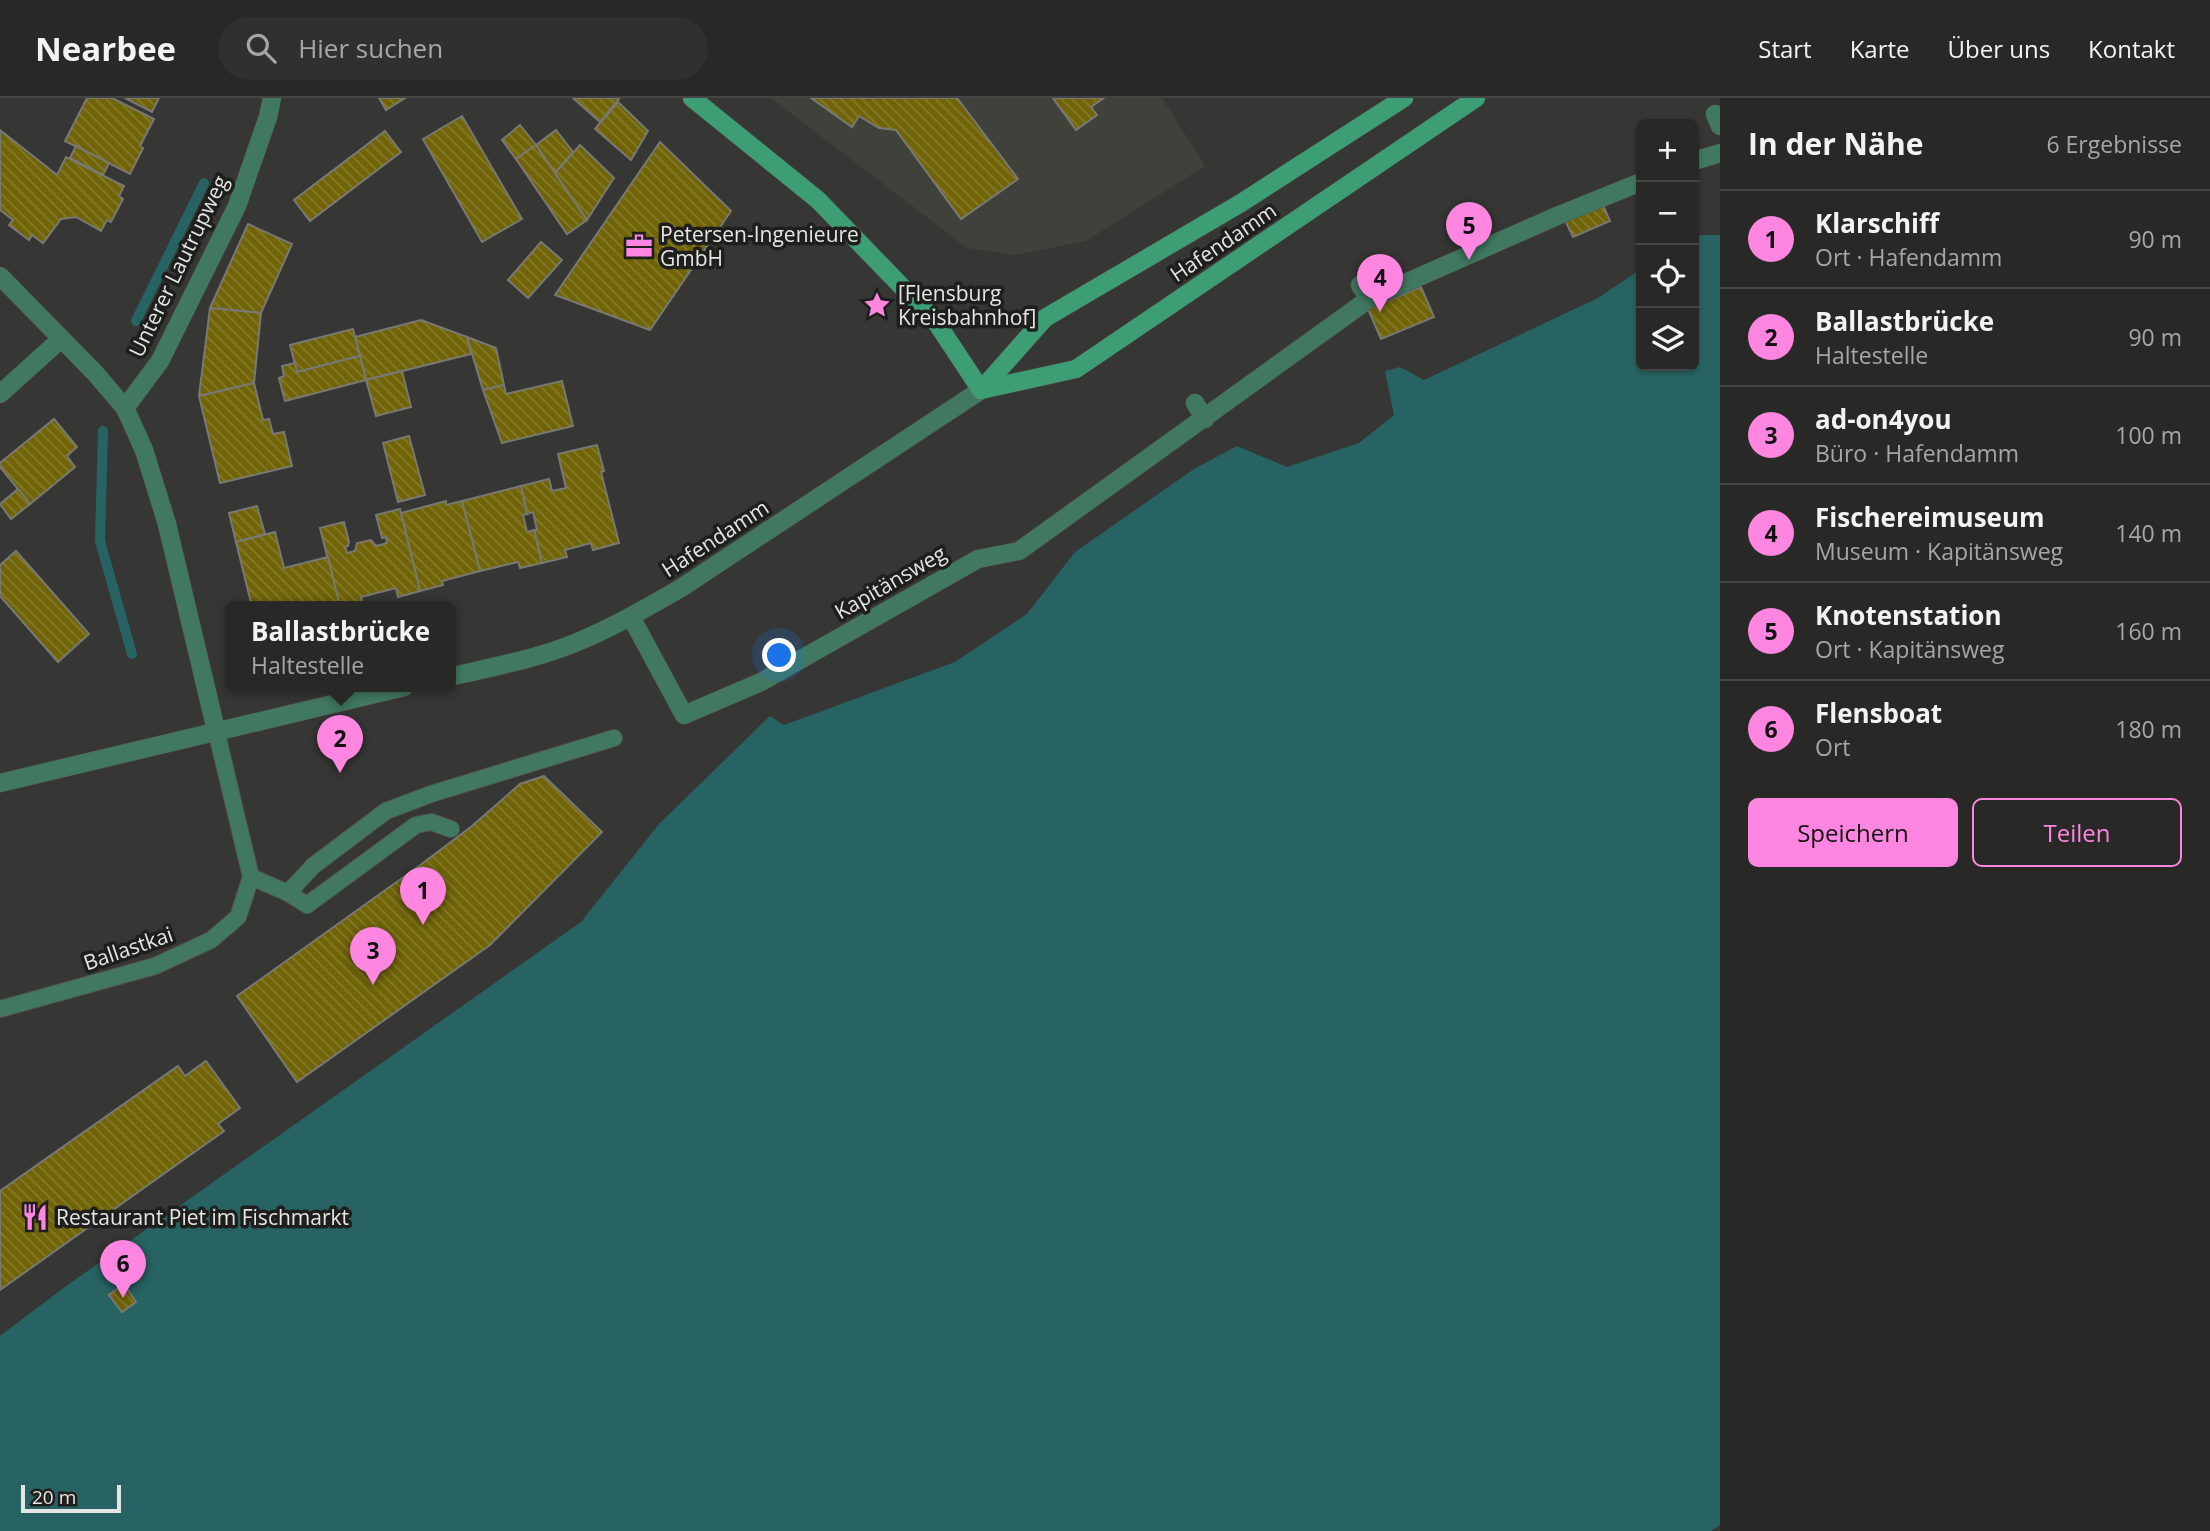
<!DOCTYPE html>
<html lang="de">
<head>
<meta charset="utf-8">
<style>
  body { margin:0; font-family:"Open Sans",sans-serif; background:#30312f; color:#f1f3f6 }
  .controls { position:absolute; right:21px; top:21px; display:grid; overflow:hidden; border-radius:10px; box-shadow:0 2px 5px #0004 }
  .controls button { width:63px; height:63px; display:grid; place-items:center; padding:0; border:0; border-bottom:2px solid #444544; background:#282927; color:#f1f3f6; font:35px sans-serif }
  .scale { position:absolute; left:21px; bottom:18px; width:100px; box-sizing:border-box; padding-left:7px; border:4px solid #e5e6e4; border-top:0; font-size:19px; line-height:24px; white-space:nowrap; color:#e5e6e4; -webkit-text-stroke:5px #1e1e1d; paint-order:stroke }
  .you { position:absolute; left:780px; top:558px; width:24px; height:24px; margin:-18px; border:5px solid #fff; border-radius:50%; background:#1a73e8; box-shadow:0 0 0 10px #1a73e833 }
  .badge { display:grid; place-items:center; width:46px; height:46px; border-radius:50%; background:#fe86e1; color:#111; font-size:23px; font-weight:700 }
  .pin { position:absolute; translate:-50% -58px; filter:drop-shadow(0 2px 4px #0008) }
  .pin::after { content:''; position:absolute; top:37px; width:24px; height:21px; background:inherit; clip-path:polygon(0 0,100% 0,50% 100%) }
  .popup { position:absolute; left:225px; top:503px; width:231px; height:91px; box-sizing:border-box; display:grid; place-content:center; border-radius:10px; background:#282927; filter:drop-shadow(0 2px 5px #0005); font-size:23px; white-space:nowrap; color:#a5a6a7 }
  .popup b { font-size:26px; color:#f1f3f6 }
  .popup::after { content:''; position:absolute; left:50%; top:100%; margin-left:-14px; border:14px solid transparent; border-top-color:#282927 }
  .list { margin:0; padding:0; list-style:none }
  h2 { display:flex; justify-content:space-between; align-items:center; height:91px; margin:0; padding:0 28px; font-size:30px }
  h2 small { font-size:23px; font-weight:400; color:#a5a6a7 }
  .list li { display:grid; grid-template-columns:46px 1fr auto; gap:21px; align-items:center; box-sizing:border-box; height:98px; padding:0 28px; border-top:2px solid #444544 }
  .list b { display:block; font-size:26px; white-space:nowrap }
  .list p { margin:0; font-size:23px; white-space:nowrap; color:#a5a6a7 }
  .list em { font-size:23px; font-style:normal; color:#a5a6a7 }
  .actions { display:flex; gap:14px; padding:21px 28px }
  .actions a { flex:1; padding:16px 0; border:2px solid #fe86e1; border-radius:10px; text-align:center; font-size:24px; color:#fe86e1 }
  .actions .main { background:#fe86e1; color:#111 }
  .icon { flex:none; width:38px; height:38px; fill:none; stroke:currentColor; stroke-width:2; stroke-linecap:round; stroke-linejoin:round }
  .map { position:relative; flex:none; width:1720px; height:1433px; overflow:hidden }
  header { display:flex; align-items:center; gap:42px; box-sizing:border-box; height:98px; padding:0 35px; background:#282927; border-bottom:2px solid #444544 }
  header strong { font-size:33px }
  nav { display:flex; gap:38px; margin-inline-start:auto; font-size:24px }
  .search { width:490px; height:63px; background:#30312f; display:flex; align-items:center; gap:18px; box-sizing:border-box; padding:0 24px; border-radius:38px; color:#a5a6a7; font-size:26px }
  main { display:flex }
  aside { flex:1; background:#282927 }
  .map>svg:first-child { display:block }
  .built { fill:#3e423a }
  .water { fill:#276362 }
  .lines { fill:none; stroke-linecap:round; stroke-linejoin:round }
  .stream { stroke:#276362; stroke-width:10 }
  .building { fill:url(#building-back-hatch); stroke:#787874; stroke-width:2 }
  .service-casing { stroke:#525350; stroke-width:18 }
  .pedestrian-casing { stroke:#525350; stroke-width:19 }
  .minor-casing { stroke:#525350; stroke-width:19 }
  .tertiary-casing { stroke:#525350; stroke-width:19 }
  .secondary-casing { stroke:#525350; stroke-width:19 }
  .service { stroke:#417960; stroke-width:16 }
  .pedestrian { stroke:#417960; stroke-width:18 }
  .minor { stroke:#417960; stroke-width:18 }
  .tertiary { stroke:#417960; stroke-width:18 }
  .secondary { stroke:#3d9e76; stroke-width:18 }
  .labels { text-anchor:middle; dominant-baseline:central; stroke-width:7; stroke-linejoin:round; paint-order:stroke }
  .poi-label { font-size:21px; fill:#e5e6e4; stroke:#1e1e1d; text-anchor:start }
  .street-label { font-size:21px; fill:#e5e6e4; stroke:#1e1e1d }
</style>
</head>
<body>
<header>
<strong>Nearbee</strong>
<div class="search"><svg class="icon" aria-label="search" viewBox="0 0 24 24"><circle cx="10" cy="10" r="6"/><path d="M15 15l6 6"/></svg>Hier suchen</div>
<nav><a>Start</a><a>Karte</a><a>Über uns</a><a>Kontakt</a></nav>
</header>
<main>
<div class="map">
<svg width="1720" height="1433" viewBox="0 0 1720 1433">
  <defs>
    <pattern id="building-back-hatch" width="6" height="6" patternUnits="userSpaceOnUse" patternTransform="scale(1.75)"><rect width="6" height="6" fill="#706407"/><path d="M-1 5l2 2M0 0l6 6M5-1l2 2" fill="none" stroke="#847a2b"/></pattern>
  </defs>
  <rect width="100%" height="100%" fill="#363734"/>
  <!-- built -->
  <path class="built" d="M771,0H1162L1205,68L1086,143L1016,157L967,150Z"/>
  <!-- water -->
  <path class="water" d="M1694,137H1720V1427L1711,1433H0V1238L62,1191L581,824L659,726L770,618L784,627L955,564L1027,516L1075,454L1194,371L1237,348L1287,369L1359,345L1394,317L1385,273L1400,269L1424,282L1598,200L1641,171V268H1694Z"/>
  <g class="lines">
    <!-- stream -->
    <g class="stream">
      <path d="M136,223L204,85"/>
      <path d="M103,333L100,443L132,556"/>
    </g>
  </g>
  <!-- building -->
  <g class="building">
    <path d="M87,0H112L154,21L140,48L143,50L130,76L65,43Z"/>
    <path d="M125,0H159L152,14Z"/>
    <path d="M379,0H405L386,12Z"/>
    <path d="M573,0H618L619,1L600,24Z"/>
    <path d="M811,0H957L1018,81L961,121L896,32L879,30L859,18L852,29Z"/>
    <path d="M1053,0H1104L1091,9L1097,17L1076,32Z"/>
    <path d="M618,4L648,33L631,62L595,31Z"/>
    <path d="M462,18L522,121L482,144L423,41Z"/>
    <path d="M520,27L536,47L516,61L502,42Z"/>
    <path d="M0,32L57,77L66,59L124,88L119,98L123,101L111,124L107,122L101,133L76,119L61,121L43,145L32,137L29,142L9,127L13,122L0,112Z"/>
    <path d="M556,32L573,54L555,75L536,47Z"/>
    <path d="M385,33L401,54L310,123L294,102Z"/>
    <path d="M660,44L731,113L650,232L555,197Z"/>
    <path d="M536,47L587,122L567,136L516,61Z"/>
    <path d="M580,47L614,80L587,122L555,75Z"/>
    <path d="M76,48L109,65L103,77L70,60Z"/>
    <path d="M1601,103L1610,123L1573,139L1564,120Z"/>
    <path d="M248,126L292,146L261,215L210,210Z"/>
    <path d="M541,144L562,162L528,200L508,182Z"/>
    <path d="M1421,189L1434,219L1381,241L1368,211Z"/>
    <path d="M210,210L261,215L254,285L199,298Z"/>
    <path d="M421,222L467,239L471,256L366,282L355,239Z"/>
    <path d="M353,231L360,258L297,274L290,247Z"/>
    <path d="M467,239L496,250L504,287L483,292Z"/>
    <path d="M360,258L366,282L285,303L279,280L284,278L282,268L295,265L297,274Z"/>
    <path d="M402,273L411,309L376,318L366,282Z"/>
    <path d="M562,283L573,328L502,345L483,292L504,287L506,296Z"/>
    <path d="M254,285L263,322L269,321L273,336L284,334L292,368L220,385L199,298Z"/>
    <path d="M54,321L77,349L67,358L75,369L30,406L0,369V365Z"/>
    <path d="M409,338L425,397L398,404L383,345Z"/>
    <path d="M597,347L604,373L601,374L619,445L593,452L591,445L565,452L567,459L542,465L534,432H537L533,414L527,416L521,388L549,381L552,393L566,390L558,356Z"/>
    <path d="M521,388L527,416L523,417L527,434L534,432L542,465L520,470L518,464L480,473L462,403Z"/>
    <path d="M18,391L30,406L11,421L0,406Z"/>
    <path d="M446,403V407L462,403L480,473L442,483L443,487L420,493L401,415Z"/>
    <path d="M257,408L265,436L236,444L229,415Z"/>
    <path d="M400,411L420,493L398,499L396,490L361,499L363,507L340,509L320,430L344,424L349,444L348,448L345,449L347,455L355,453L357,445L371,442L376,448L387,445L386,439L382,440L376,417Z"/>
    <path d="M275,434L284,470L328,459L340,509H252L236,444Z"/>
    <path d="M16,453L89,536L58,564L0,498V467Z"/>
    <path d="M544,678L602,734L490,847L297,984L237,898L419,768L472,728L520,686Z"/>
    <path d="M206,963L240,1010L218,1026L224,1033L0,1192V1093L178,968L185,978Z"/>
    <path d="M124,1186L136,1204L122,1214L109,1197Z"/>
  </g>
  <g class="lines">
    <defs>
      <g id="service">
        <path d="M251,779L288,795L307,807L416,727L431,724L451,731"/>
        <path d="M288,795L313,768L386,713L431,696L614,640"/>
        <path d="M0,911L155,868L211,842L238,819L251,779L216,632"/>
      </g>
      <g id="pedestrian">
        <path d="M1715,16L1720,28"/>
        <path d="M1694,63L1720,55"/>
        <path d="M1360,187L1369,201"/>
        <path d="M1195,305L1205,321"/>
        <path d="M631,519L684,617L761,584L978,461L1019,453L1369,201L1557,118L1641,84"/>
      </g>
      <g id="minor">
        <path d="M0,296L61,241"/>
        <path d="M125,310L160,263L237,108L268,19L272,0"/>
      </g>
      <g id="tertiary">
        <path d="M0,178L95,275L125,310L144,352L167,426L216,632"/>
        <path d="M450,579C492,569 536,561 575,545C612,530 646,510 681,490L981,292"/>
        <path d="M0,685L404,589"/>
      </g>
      <g id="secondary">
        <path d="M692,0L818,102L936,224L981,292"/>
        <path d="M981,292L1076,271L1476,0"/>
        <path d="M981,292L1045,220L1241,105L1404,0"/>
      </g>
    </defs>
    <!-- service casing -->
    <use href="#service" class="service-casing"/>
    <!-- pedestrian casing -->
    <use href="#pedestrian" class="pedestrian-casing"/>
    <!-- minor casing -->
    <use href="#minor" class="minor-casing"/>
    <!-- tertiary casing -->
    <use href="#tertiary" class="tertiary-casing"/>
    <!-- secondary casing -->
    <use href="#secondary" class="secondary-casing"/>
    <!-- service -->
    <use href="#service" class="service"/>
    <!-- pedestrian -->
    <use href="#pedestrian" class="pedestrian"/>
    <!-- minor -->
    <use href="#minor" class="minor"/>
    <!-- tertiary -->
    <use href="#tertiary" class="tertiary"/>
    <!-- secondary -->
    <use href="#secondary" class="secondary"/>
  </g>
  <!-- icons -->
  <defs>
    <symbol id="office-bare" viewBox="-9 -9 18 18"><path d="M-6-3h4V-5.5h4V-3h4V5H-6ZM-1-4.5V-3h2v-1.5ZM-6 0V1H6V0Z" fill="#fe86e1" stroke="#1e1e1d" stroke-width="2.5" paint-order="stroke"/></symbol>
    <symbol id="sight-bare" viewBox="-9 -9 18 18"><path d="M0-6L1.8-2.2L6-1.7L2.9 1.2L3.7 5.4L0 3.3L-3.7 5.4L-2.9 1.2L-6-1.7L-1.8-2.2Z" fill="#fe86e1" stroke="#1e1e1d" stroke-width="2.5" paint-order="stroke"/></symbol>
    <symbol id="restaurant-bare" viewBox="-9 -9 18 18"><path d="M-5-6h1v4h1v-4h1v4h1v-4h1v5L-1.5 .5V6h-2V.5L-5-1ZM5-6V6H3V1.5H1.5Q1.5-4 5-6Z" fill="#fe86e1" stroke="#1e1e1d" stroke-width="2.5" paint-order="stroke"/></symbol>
  </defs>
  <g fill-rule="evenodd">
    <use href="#office-bare" x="620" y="129" width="38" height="38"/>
    <use href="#sight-bare" x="858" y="188" width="38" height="38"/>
    <use href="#restaurant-bare" x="16" y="1100" width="38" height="38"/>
  </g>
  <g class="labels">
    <!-- poi labels -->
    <g class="poi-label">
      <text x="660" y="136">Petersen-Ingenieure<tspan x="660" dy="24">GmbH</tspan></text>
      <text x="898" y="195">[Flensburg<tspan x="898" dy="24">Kreisbahnhof]</tspan></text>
      <text x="56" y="1119">Restaurant Piet im Fischmarkt</text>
    </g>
    <!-- street labels -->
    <g class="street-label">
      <text transform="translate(1223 144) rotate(-34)">Hafendamm</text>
      <text transform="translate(178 168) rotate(-64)">Unterer Lautrupweg</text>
      <text transform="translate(715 440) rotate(-33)">Hafendamm</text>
      <text transform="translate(890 484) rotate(-30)">Kapitänsweg</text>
      <text transform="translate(128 850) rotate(-19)">Ballastkai</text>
    </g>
  </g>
</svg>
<div class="controls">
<button>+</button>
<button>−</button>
<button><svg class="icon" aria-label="locate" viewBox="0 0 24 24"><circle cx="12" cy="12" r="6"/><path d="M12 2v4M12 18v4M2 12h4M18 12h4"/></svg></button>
<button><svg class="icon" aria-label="layers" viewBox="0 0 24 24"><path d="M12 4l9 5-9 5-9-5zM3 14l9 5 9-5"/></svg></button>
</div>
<div class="scale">20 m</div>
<div class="you"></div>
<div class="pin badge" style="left:423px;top:827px">1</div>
<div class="pin badge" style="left:340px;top:675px">2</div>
<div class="popup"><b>Ballastbrücke</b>Haltestelle</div>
<div class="pin badge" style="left:373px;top:887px">3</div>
<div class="pin badge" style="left:1380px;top:214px">4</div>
<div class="pin badge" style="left:1469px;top:162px">5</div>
<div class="pin badge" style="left:123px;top:1200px">6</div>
</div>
<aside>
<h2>In der Nähe<small>6 Ergebnisse</small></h2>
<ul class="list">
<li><span class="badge">1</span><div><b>Klarschiff</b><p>Ort · Hafendamm</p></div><em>90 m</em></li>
<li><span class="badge">2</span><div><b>Ballastbrücke</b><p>Haltestelle</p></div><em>90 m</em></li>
<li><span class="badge">3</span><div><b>ad-on4you</b><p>Büro · Hafendamm</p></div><em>100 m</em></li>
<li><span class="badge">4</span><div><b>Fischereimuseum</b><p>Museum · Kapitänsweg</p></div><em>140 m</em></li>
<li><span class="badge">5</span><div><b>Knotenstation</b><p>Ort · Kapitänsweg</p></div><em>160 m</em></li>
<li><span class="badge">6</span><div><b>Flensboat</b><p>Ort</p></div><em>180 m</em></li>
</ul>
<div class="actions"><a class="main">Speichern</a><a>Teilen</a></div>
</aside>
</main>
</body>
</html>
